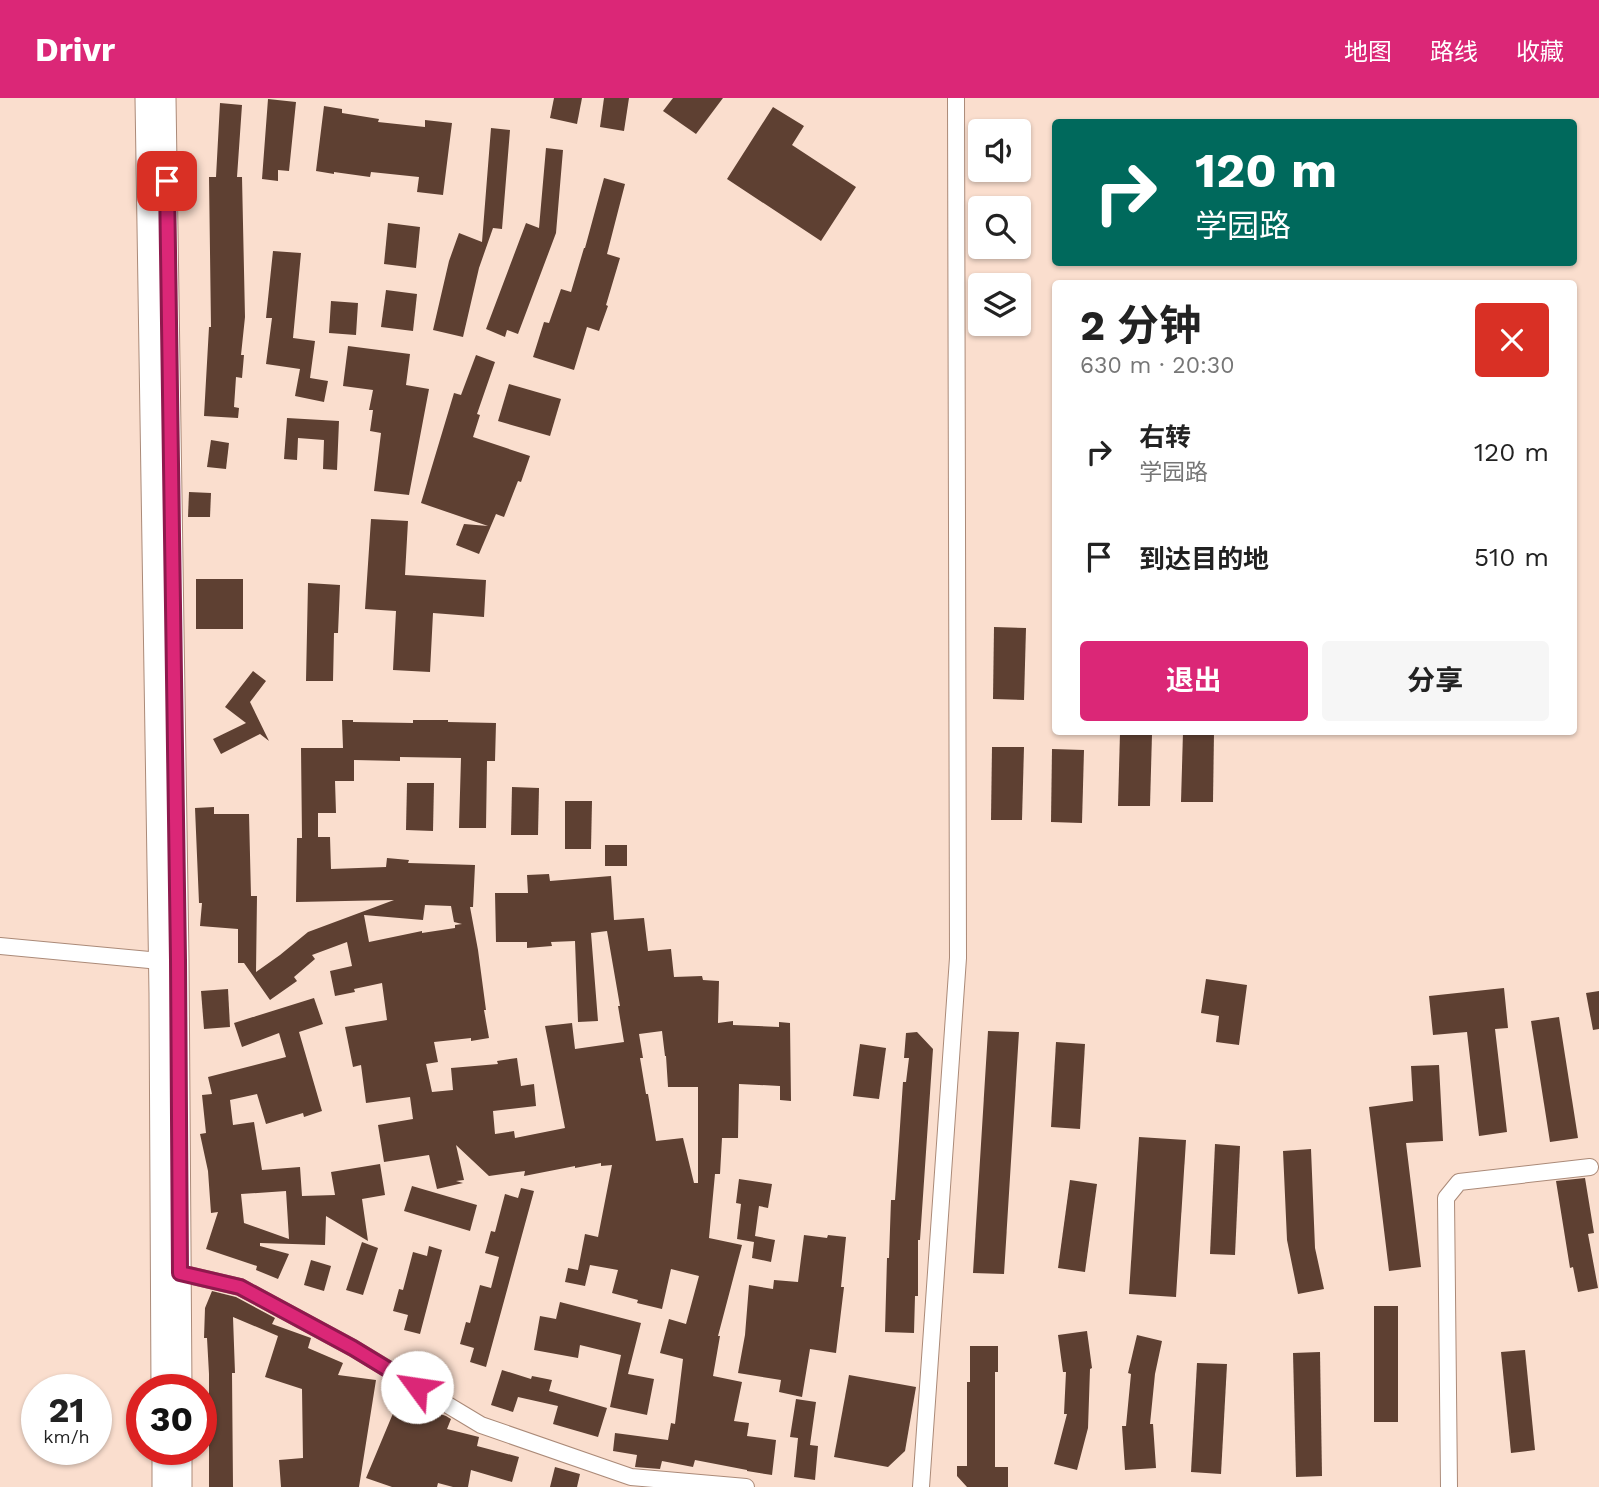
<!DOCTYPE html>
<html lang="zh">
<head>
<meta charset="utf-8">
<style>
  body { margin:0; font-family:"Work Sans","Noto Sans SC",sans-serif; background:#f6f6f6; color:#222; height:100vh; display:flex; flex-direction:column; font-size:26px; white-space:nowrap }
  * { box-sizing:border-box; margin:0 }
  p { font-size:23px; color:#767676 }
  .icon { flex:none; width:38px; height:38px; fill:none; stroke:currentColor; stroke-width:2; stroke-linecap:round; stroke-linejoin:round }
  .map { position:relative; flex:1; overflow:hidden }
  .details { position:absolute; left:1052px; top:182px; width:525px; height:455px; display:flex; flex-direction:column; background:#fff; border-radius:7px; box-shadow:0 2px 5px #0004 }
  .details>* { flex:none }
  .top-card { position:absolute; left:1052px; top:21px; width:525px; height:147px; border-radius:7px; box-shadow:0 2px 5px #0004; background:#00695c; color:#fff; overflow:hidden }
  .controls { position:absolute; left:968px; top:21px; display:grid; gap:14px }
  .controls a { display:grid; place-items:center; width:63px; height:63px; border-radius:7px; background:#fff; box-shadow:0 2px 5px #0004; font-size:35px }
  .speed { position:absolute; left:21px; top:1276px; display:flex; gap:14px; font-size:35px; font-weight:700; text-align:center }
  .speed>* { display:grid; place-content:center; width:91px; height:91px; border-radius:50%; background:#fff; box-shadow:0 2px 5px #0004; line-height:1 }
  .speed small { font-size:18px; font-weight:400 }
  .speed .limit { border:10px solid #d22; background:#fff; color:#111 }
  .pin { position:absolute; display:grid; place-items:center; width:60px; height:60px; color:#fff; margin:-30px; border-radius:14px; box-shadow:0 4px 10px #0006 }
  .me { position:absolute; width:77px; margin:-38px; rotate:301deg; stroke-linejoin:round; filter:drop-shadow(0 0 5px #0008) }
  .turn { display:flex; align-items:center; gap:24px; height:147px; padding:0 28px; font-size:32px }
  .turn .icon { width:91px; height:91px; stroke-width:2.5 }
  .turn b { display:block; font-size:49px; line-height:60px }
  .round { display:grid; place-items:center; flex:none; width:74px; height:74px; border-radius:7px; background:#f6f6f6 }
  .headline { display:flex; align-items:center; justify-content:space-between; height:119px; padding:0 28px }
  h1 { font-size:42px; font-weight:700; line-height:52px }
  .primary-button { display:flex; gap:14px; margin-top:auto; padding:14px 28px }
  .primary-button a { flex:1; height:80px; border-radius:7px; background:#db2777; color:#fff; font-size:28px; font-weight:700; line-height:80px; text-align:center }
  .primary-button a+a { background:#f6f6f6; color:#222 }
  ul { padding:0; list-style:none }
  li { display:flex; align-items:center; gap:21px; height:105px; padding:0 28px }
  li div { flex:1 }
  li b { display:block; font-size:26px }
  li em { font-style:normal }
  header { display:flex; align-items:center; gap:42px; box-sizing:border-box; height:98px; padding:0 35px; background:#db2777; color:#fff }
  header strong { font-size:33px }
  nav { display:flex; gap:38px; margin-inline-start:auto; font-size:24px }
  .map>svg:first-child { display:block }
  .building { fill:#5e4032; fill-rule:evenodd }
  .lines { fill:none; stroke-linecap:round; stroke-linejoin:round }
  .minor-casing { stroke:#ab8a78; stroke-width:18 }
  .secondary-casing { stroke:#ab8a78; stroke-width:23 }
  .minor { stroke:#fff; stroke-width:16 }
  .secondary { stroke:#fff; stroke-width:21 }
  .route-casing { stroke:#8e194d; stroke-width:18 }
  .route { stroke:#db2777; stroke-width:12 }
</style>
</head>
<body>
<header>
<strong>Drivr</strong>
<nav><a>地图</a><a>路线</a><a>收藏</a></nav>
</header>
<div class="map">
<svg width="1599" height="1389" viewBox="0 0 1599 1389">
  <rect width="100%" height="100%" fill="#fadece"/>
  <g class="building">
    <path d="M554,0h28l-5,26 -27,-6z"/>
    <path d="M604,0h25l-5,33 -24,-4z"/>
    <path d="M673,0h50l-27,36 -33,-23z"/>
    <path d="M268,1l28,3 -7,69 -11,-1v11l-16,-2z"/>
    <path d="M220,5l22,2 -5,72h5l3,140 -4,38h3l-2,23 -6,-1 -2,30 5,1 -1,10 -34,-2 5,-89h2l-2,-150h7z"/>
    <path d="M324,8l18,3v4l37,6 -1,3 47,5v-7l27,3 -9,72 -26,-3 2,-15 -48,-5 -1,5 -36,-5v2l-18,-3z"/>
    <path d="M773,9l31,19 -12,19 64,42 -35,54 -94,-62z"/>
    <path d="M491,30l19,2 -8,99 -9,-1 -14,40 -16,69 -30,-7 16,-69 10,-28 23,9z"/>
    <path d="M546,50l17,2 -7,83 -38,101 -11,-4 -2,7 -19,-8 40,-106 13,5z"/>
    <path d="M604,80l21,6 -18,70 13,4 -14,47 2,1 -9,25 -12,-4 -13,43 -41,-13 11,-35 5,1 12,-34 10,3 13,-44h1z"/>
    <path d="M388,125l32,4 -4,41 -32,-4z"/>
    <path d="M273,153l28,2 -8,85 22,3 -5,37 18,3 -4,21 -29,-6 5,-27 -34,-5 6,-46h-6z"/>
    <path d="M386,192l31,4 -4,37 -32,-4z"/>
    <path d="M331,203l27,2 -2,32 -27,-2z"/>
    <path d="M348,248l62,8 -4,31 23,4 -20,106 -35,-4 7,-58 -11,-2 3,-21h-4l4,-20 -30,-4z"/>
    <path d="M476,257l19,7 -18,52 3,1 -7,22 57,19 -9,26 -3,-1 -14,36 -8,-3 -17,40 -23,-9 8,-21 24,2 -67,-23 33,-110 7,2z"/>
    <path d="M509,286l52,15 -11,37 -52,-15z"/>
    <path d="M287,320l52,3 -2,49 -14,-1 1,-29 -26,-2 -1,22 -13,-1z"/>
    <path d="M211,342l18,3 -3,26 -19,-2z"/>
    <path d="M189,394l22,1 -1,24h-22z"/>
    <path d="M371,421l37,2 -3,54 81,5 -2,37 -51,-4 -3,59 -37,-2 3,-59 -31,-2z"/>
    <rect x="196" y="481" width="47" height="50"/>
    <path d="M308,485l32,2 -2,48h-4l-1,48h-27z"/>
    <path d="M994,529l32,1 -2,72 -31,-1z"/>
    <path d="M253,573l13,10 -16,21 19,39 -9,-7 -39,20 -8,-15 33,-16 -21,-16z"/>
    <path d="M342,622h11v2l60,1v-3h35v2l48,1 -1,38h-8l-1,67h-27l2,-70 -61,-1v4l-46,-1v21h-19l1,32h-18v24h12l1,32 55,-2 1,-9 22,2 -1,3 67,2 -2,42h-3l8,43 8,60h-2l5,28 -18,3v-3l-37,4 4,20 -12,2 6,28 21,-2 -2,-22 47,-4 -1,-3 20,-3 4,28 13,-2 2,22 -43,5 2,23 19,-3 1,7 50,-10 -20,-102 27,-3 3,26 49,-7 -6,-36h2l-13,-75 -16,2 7,88 -20,1 -3,-81 -24,1 1,4 -25,2v-6h-31l-1,-49h33l-1,-18 22,-1 1,7 61,-5 3,44 30,-2 4,33 23,-2 3,28 28,-1 1,4 16,1 -1,42 15,-2v4l46,2v-5l11,1 1,78 -11,-1v-14l-41,-2 -1,54h-16l-2,36h-5l-6,64 33,7 -24,91h2l-7,40 29,6 -8,39 15,2 -2,13 29,4 -4,35 -25,-4v-1l-52,-10 -2,7 -31,-6 -2,8 -25,-2 2,-12 -24,-4 2,-18 53,7 3,-17 4,1 8,-65 -23,-6 9,-34 17,5 13,-48 -28,-7 -9,40 -25,-6 1,-3 -26,-7 6,-23 -28,-5 -5,21 -20,-4 3,-14 10,2 7,-36 13,3 14,-72 -11,1v-3l-26,5v-2l-51,10 1,-5 -36,5 -33,-31 8,35 -8,1 7,2 -26,6 -8,-34 -45,7 -6,-37 35,-6 -3,-22 -44,6 -5,-38 -8,2 -8,-40 42,-7 -5,-37 -28,6 1,3 -20,4 -5,-25 22,-5 -5,-24 -35,13 3,4 -21,18 3,4 -27,19 -26,-37h-6v-34l-38,-3 2,-23h-3l-4,-95 19,-1v7h35l2,82h6l-1,76 24,-17 28,-23 86,-32 -98,2 1,-64h5l-1,-90h42zM425,807l26,1 3,16 8,2 -7,1v3l-33,5v-2l-53,11 -5,-27 59,5zM662,933l3,25h1l2,31h30v96h-4l-11,-45 -27,3 -8,-47h-2l-6,-36h3l-4,-24z"/>
    <path d="M1183,634h31l-1,70h-32z"/>
    <path d="M1120,635l32,1 -2,72h-32z"/>
    <path d="M992,649h32l-2,73h-31z"/>
    <path d="M1052,651l32,1 -2,73 -31,-1z"/>
    <path d="M407,685h27l-1,48 -27,-1z"/>
    <path d="M512,689l27,1 -1,47h-27z"/>
    <path d="M565,703h27l-1,48h-26z"/>
    <rect x="605" y="747" width="22" height="21"/>
    <path d="M1206,881l41,6 -8,60 -23,-3 3,-26 -18,-3z"/>
    <path d="M1504,890l4,40 -13,1 12,103 -28,4 -12,-104 -34,3 -4,-39z"/>
    <path d="M228,891l2,38 -26,2 -3,-38z"/>
    <path d="M1599,893v38l-6,1 -7,-37z"/>
    <path d="M314,900l9,26 -24,8 23,79 -18,6 -1,-4 -37,11 -9,-30 -27,6 3,25 21,-3 8,48 38,-3 2,29 33,-1 -4,-23 49,-8 5,31 -23,4 6,42 -42,-25 -1,29 -65,-2v3l29,8 -11,25 -22,-9 1,-4 -51,-17 12,-37 -7,1 -3,-42 -8,-37 6,-1 -4,-38 10,-1 -4,-17 78,-20 -7,-24 -37,14 -8,-24zM286,1093l3,48 -45,-16 -3,-29z"/>
    <path d="M1559,919l19,121 -28,4 -19,-121z"/>
    <path d="M988,933l31,1 -15,242 -31,-1z"/>
    <path d="M917,934l16,17 -13,191h-2v56h-3l-1,37 -29,-1 2,-74h2l2,-58h4l8,-118h3l3,-24h-5l2,-25z"/>
    <path d="M1056,944l29,2 -5,85 -29,-2z"/>
    <path d="M860,946l26,4 -7,51 -26,-3z"/>
    <path d="M1439,967l4,76 -37,2 15,124 -32,4 -20,-164 44,-6 -2,-35z"/>
    <path d="M1139,1039l47,3 -10,157 -47,-3z"/>
    <path d="M1215,1046l25,2 -5,109 -25,-1z"/>
    <path d="M1311,1051l4,99 9,41 -26,5 -11,-54 -4,-89z"/>
    <path d="M1585,1080l9,55 -6,1 10,54 -20,4 -5,-25 -3,1 -14,-87z"/>
    <path d="M739,1081l33,5 -4,24 -9,-2 -4,30 20,4 -4,22 -19,-4 2,-16 -17,-3 4,-35 -5,-1z"/>
    <path d="M1070,1082l27,4 -12,88 -27,-4z"/>
    <path d="M412,1088l65,19 -7,26 -66,-20z"/>
    <path d="M521,1090l13,3 -48,176 -16,-5 4,-14 -14,-4 6,-22 4,1 10,-38 11,3 8,-31 -14,-4 6,-22 4,1 10,-38 13,4z"/>
    <path d="M804,1137l23,3 1,-3 18,2 -5,50h3l-8,66 -26,-4 -8,48 -23,-5 2,-12 -43,-7 7,-38 4,-50 24,4 1,-9 24,2z"/>
    <path d="M362,1144l16,6 -15,47 -17,-5z"/>
    <path d="M429,1148l13,4 -22,84 -16,-4 4,-15 -15,-4 6,-22 4,1 10,-38 14,4z"/>
    <path d="M311,1162l20,6 -7,25 -20,-6z"/>
    <path d="M212,1193l24,6 39,21 -3,6 39,14 -3,10 35,15 -5,12 38,5 -17,107h-78l-2,-27 24,-2 -1,-69 -37,-12 13,-41 -45,-19 2,56h-3l1,114h-24v-113l-2,-36h-3l1,-30z"/>
    <path d="M560,1204l81,21 -13,51 26,5 -7,36 -37,-8 11,-52 -41,-10 -2,13 -44,-8 6,-34 16,3z"/>
    <rect x="1374" y="1208" width="24" height="116"/>
    <path d="M1087,1233l5,37 -2,1 -2,59 -11,42 -23,-6 13,-50h-3l2,-42h-3l-5,-37z"/>
    <path d="M1137,1237l25,6 -7,33 -5,50h3l3,44 -31,2 -3,-44h4l5,-52 -3,-1z"/>
    <path d="M970,1248h28v26h-3v95h13v20h-41l-10,-11v-10h10v-84h3z"/>
    <path d="M1525,1252l10,100 -24,3 -10,-101z"/>
    <path d="M1320,1254l2,124 -26,1 -3,-124z"/>
    <path d="M1197,1265l30,1 -6,110 -30,-2z"/>
    <path d="M502,1272l29,9 1,-3 20,4 -3,11 58,17 -9,29 -45,-13 5,-18 -40,-9 -5,15 -22,-7z"/>
    <path d="M849,1277l67,12 -11,64 -17,16 -54,-10z"/>
    <path d="M399,1301l32,14 1,-2 14,5 5,3 -4,10 32,8 -2,9 42,11 -7,25 -41,-12 -3,17h-15l-15,-4 -1,4h-45l-26,-9z"/>
    <path d="M796,1301l20,3 -6,43 8,1 -3,34 -21,-3 4,-39 -8,-1z"/>
    <path d="M555,1369l25,7 -3,13h-27z"/>
  </g>
  <g class="lines">
    <defs>
      <g id="minor">
        <path d="M0,848l160,15"/>
        <path d="M180,1175l60,14 113,61 128,77 150,52 115,10"/>
        <path d="M921,1389l37,-529 -2,-860"/>
        <path d="M1449,1389l-3,-289 13,-16 131,-15"/>
      </g>
      <g id="secondary">
        <path d="M146,0l14,895 2,397"/>
        <path d="M165,0l13,862 3,430"/>
        <path d="M163,1351v38"/>
        <path d="M181,1351v38"/>
      </g>
    </defs>
    <use href="#minor" class="minor-casing"/>
    <use href="#secondary" class="secondary-casing"/>
    <use href="#minor" class="minor"/>
    <use href="#secondary" class="secondary"/>
  </g>
  <g class="lines">
    <defs>
      <path id="route" d="M167,83l11,779 2,313 60,14 113,61 64,39"/>
    </defs>
    <use href="#route" class="route-casing"/>
    <use href="#route" class="route"/>
  </g>
</svg>
<div class="controls">
<a><svg class="icon" aria-label="sound" viewBox="0 0 24 24"><path d="M4 9h4l5-4v14l-5-4H4zM17 9q2 3 0 6"/></svg></a>
<a><svg class="icon" aria-label="search" viewBox="0 0 24 24"><circle cx="10" cy="10" r="6"/><path d="M15 15l6 6"/></svg></a>
<a><svg class="icon" aria-label="layers" viewBox="0 0 24 24"><path d="M12 4l9 5-9 5-9-5zM3 14l9 5 9-5"/></svg></a>
</div>
<div class="speed"><div>21<small>km/h</small></div><div class="limit">30</div></div>
<div class="pin" style="left:167px;top:83px;background:#d93025"><svg class="icon" aria-label="arrive" viewBox="0 0 24 24"><path d="M6 21V4h12l-3 4 3 4H6"/></svg></div>
<svg class="me" style="left:417px;top:1289px" viewBox="-20 -20 40 40"><circle r="19" fill="#fff"/><path d="M0-13L10 11 0 6-10 11z" fill="#db2777"/></svg>
<div class="top-card">
<div class="turn"><svg class="icon" aria-label="right" viewBox="0 0 24 24"><path d="M7 20v-9h11M14 6l5 5-5 5"/></svg><div><b>120 m</b>学园路</div></div>
</div>
<section class="details">
<div class="headline"><div><h1>2 分钟</h1><p>630 m · 20:30</p></div><a class="round" style="background:#d93025;color:#fff"><svg class="icon" aria-label="close" viewBox="0 0 24 24"><path d="M6 6l12 12M18 6L6 18"/></svg></a></div>
<ul>
<li><svg class="icon" aria-label="right" viewBox="0 0 24 24"><path d="M7 20v-9h11M14 6l5 5-5 5"/></svg><div><b>右转</b><p>学园路</p></div><em>120 m</em></li>
<li><svg class="icon" aria-label="arrive" viewBox="0 0 24 24"><path d="M6 21V4h12l-3 4 3 4H6"/></svg><div><b>到达目的地</b></div><em>510 m</em></li>
</ul>
<div class="primary-button"><a>退出</a><a>分享</a></div>
</section>
</div>
</body>
</html>
